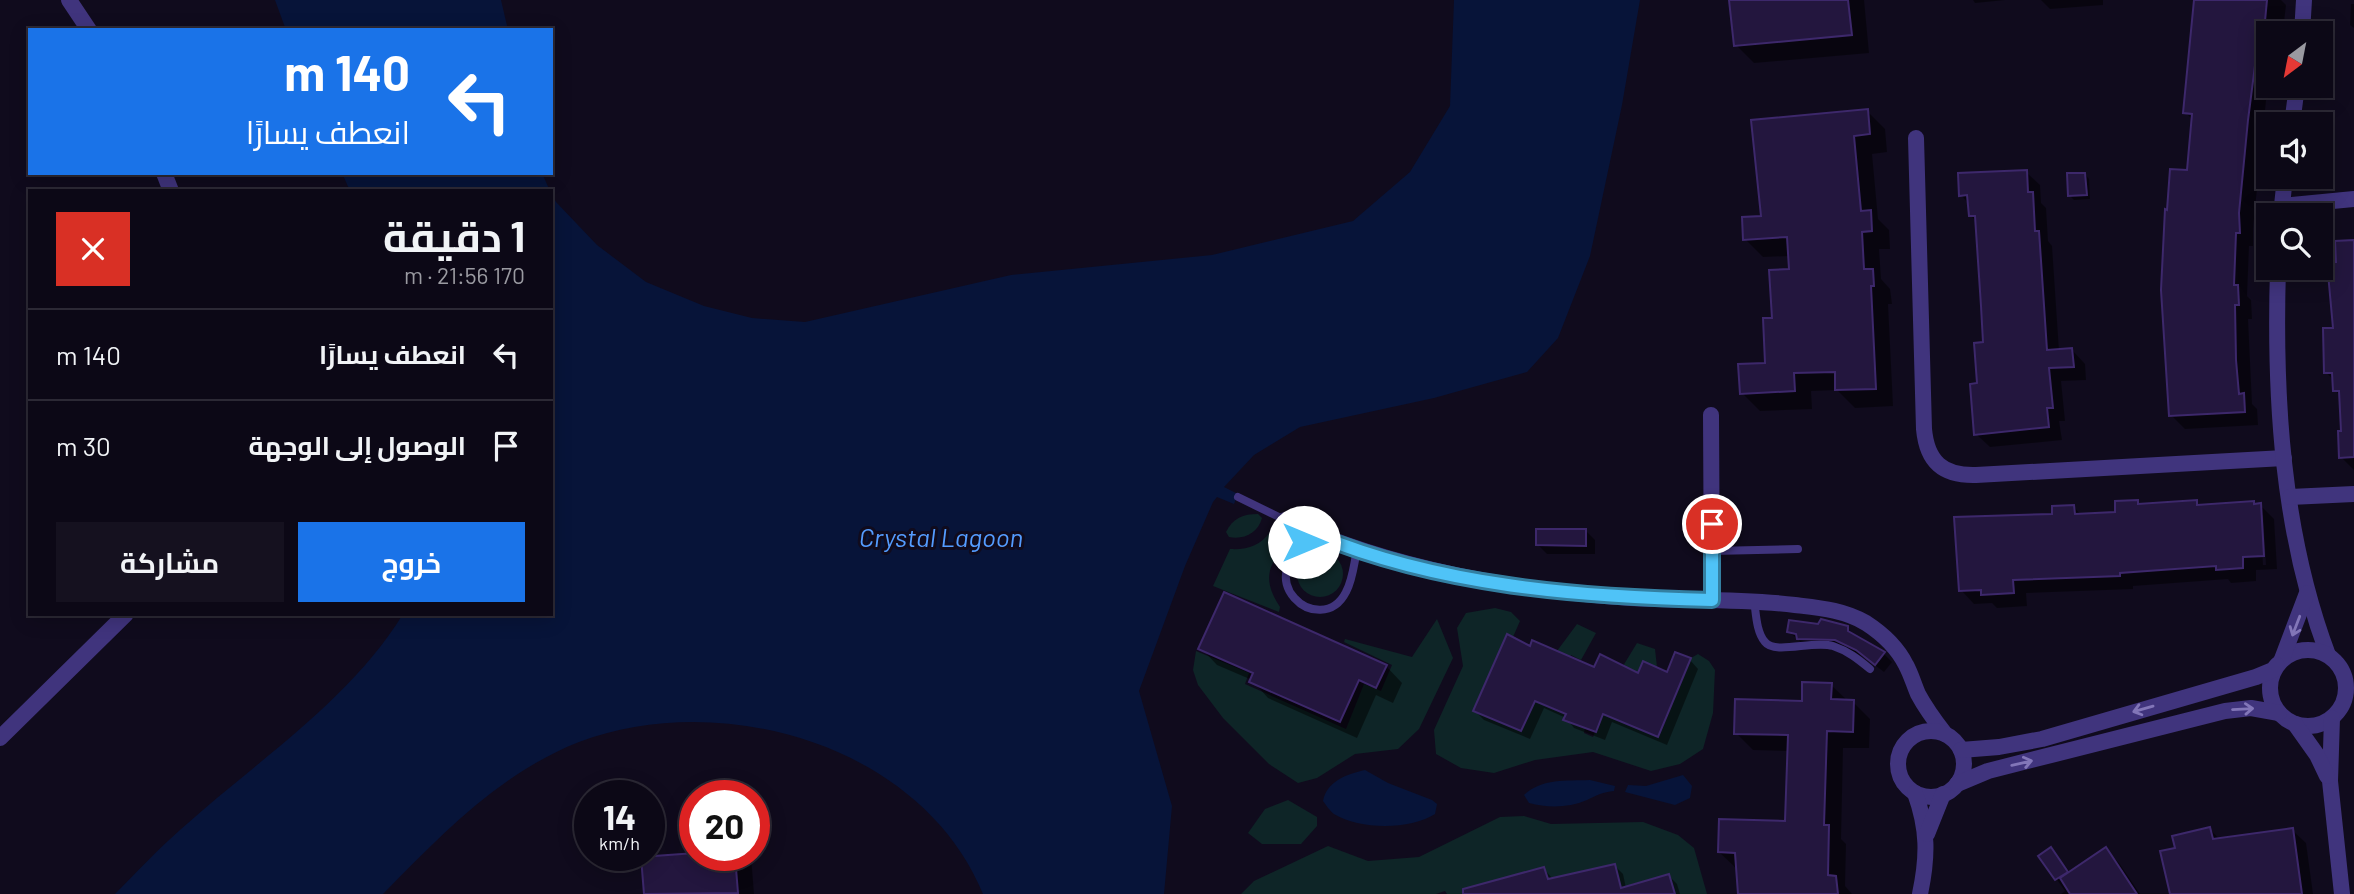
<!DOCTYPE html>
<html lang="ar">
<head>
<meta charset="utf-8">
<style>
  body { margin:0; font-family:Barlow,Cairo,sans-serif; background:#15111f; color:#f1f3f6; direction:rtl; height:100vh; display:flex; flex-direction:column; font-size:26px; white-space:nowrap }
  * { box-sizing:border-box; margin:0 }
  p { font-size:23px; color:#9a9aa1 }
  .icon { flex:none; width:38px; height:38px; fill:none; stroke:currentColor; stroke-width:2; stroke-linecap:round; stroke-linejoin:round }
  .map { position:relative; flex:1; overflow:hidden; direction:ltr }
  .sheet { position:absolute; left:28px; top:189px; width:525px; height:427px; display:flex; flex-direction:column; background:#0c0816; border-radius:0px; box-shadow:0 4px 18px #0003,0 0 0 2px #2c2935; direction:rtl }
  .sheet>* { flex:none }
  .top-card { position:absolute; left:28px; top:28px; width:525px; height:147px; border-radius:0px; box-shadow:0 4px 18px #0003,0 0 0 2px #2c2935; direction:rtl; background:#1a73e8; color:#fff; overflow:hidden }
  .needle { width:46px; rotate:212deg }
  .fabs { position:absolute; left:2256px; top:21px; display:grid; gap:14px }
  .fabs a { display:grid; place-items:center; width:77px; height:77px; border-radius:0px; background:#0c0816; box-shadow:0 4px 18px #0003,0 0 0 2px #2c2935; font-size:35px }
  .speed { position:absolute; left:574px; top:780px; display:flex; gap:14px; font-size:35px; font-weight:700; text-align:center }
  .speed>* { display:grid; place-content:center; width:91px; height:91px; border-radius:50%; background:#0c0816; box-shadow:0 4px 18px #0003,0 0 0 2px #2c2935; line-height:1 }
  .speed small { font-size:18px; font-weight:400 }
  .speed .limit { border:10px solid #d22; background:#fff; color:#111 }
  .pin { position:absolute; display:grid; place-items:center; width:60px; height:60px; color:#fff; margin:-30px; border:4px solid #fff; border-radius:50%; box-shadow:0 2px 7px #0007 }
  .me { position:absolute; width:77px; margin:-38px; rotate:90deg; stroke-linejoin:round; filter:drop-shadow(0 0 5px #0008) }
  .turn { display:flex; align-items:center; gap:24px; height:147px; padding:0 28px; font-size:32px }
  .turn .icon { width:91px; height:91px; stroke-width:2.5 }
  .turn b { display:block; font-size:49px; line-height:60px }
  .round { display:grid; place-items:center; flex:none; width:74px; height:74px; border-radius:0px; background:#15111f }
  .summary { display:flex; align-items:center; justify-content:space-between; height:119px; padding:0 28px }
  h1 { font-size:42px; font-weight:700; line-height:52px }
  .action { display:flex; gap:14px; margin-top:auto; padding:14px 28px }
  .action a { flex:1; height:80px; border-radius:0px; background:#1a73e8; color:#fff; font-size:28px; font-weight:700; line-height:80px; text-align:center }
  .action a+a { background:#15111f; color:#f1f3f6 }
  ul { padding:0; list-style:none }
  li { display:flex; align-items:center; gap:21px; height:91px; padding:0 28px; border-top:2px solid #2c2935 }
  li div { flex:1 }
  li b { display:block; font-size:26px }
  li em { font-style:normal }
  .map>svg:first-child { display:block }
  .green { fill:#0e2527 }
  .water { fill:#071439 }
  .shadow { fill:#0007; fill-rule:evenodd }
  .building { fill:#23163e; stroke:#3d286b; stroke-width:2 }
  .lines { fill:none; stroke-linecap:round; stroke-linejoin:round }
  .lane { stroke:#40347d; stroke-width:8 }
  .street { stroke:#40347d; stroke-width:16 }
  .oneway { stroke:#8276b8 }
  .route-casing { stroke:#337fa1; stroke-width:18 }
  .route { stroke:#4fc3f7; stroke-width:12 }
  .labels { text-anchor:middle; dominant-baseline:central; stroke-width:6; stroke-linejoin:round; paint-order:stroke }
  .water-label { font-size:26px; font-style:italic; fill:#549cff; stroke:#100b1d }
</style>
</head>
<body>
<div class="map">
<svg width="2354" height="894" viewBox="0 0 2354 894">
  <rect width="100%" height="100%" fill="#100b1d"/>
  <g class="green">
    <path d="M1258,514l4,4c-4,15 -18,22 -33,19l-3,-5c7,-14 17,-18 32,-18z"/>
    <path d="M1270,532l14,3 7,4 -2,12 -5,4h-6c-14,18 -10,34 2,52l-1,5 -66,-26 17,-37c17,1 30,-3 40,-17z"/>
    <circle cx="1320" cy="574" r="23"/>
    <path d="M1495,608l16,4 9,9 -7,16 -6,-2 -34,76 48,20 36,-80 20,-27 19,9 -15,27 -10,-5 -22,51 17,8 -3,6 22,8 -1,5 9,4 30,-71 14,-23 18,6 2,18 -13,-5 -25,58 72,-62 7,-4 11,7 6,9 -2,43 -10,36 -23,15 -29,7 -58,-19 -58,8 -41,13 -33,-5 -25,-14 -2,-24 29,-64 -6,-38 9,-15z"/>
    <path d="M1437,619l16,39 -34,71 -21,20 -43,5 -38,24 -19,5 -29,-19 -46,-46 -25,-33 -5,-15 3,-19 53,22 -4,11 101,45 18,-45 17,7 11,-26 -48,-23 1,-3 67,18z"/>
    <path d="M1288,800l29,17v9l-16,18h-39l-14,-11 17,-24z"/>
    <path d="M1524,816l27,8 92,-2 35,13 16,13 13,46h-32l-6,-20 -37,10 -10,10 -7,-30 -40,9 4,21h-27l-8,-27 -56,15 3,12h-44l-2,-3 -9,3h-195l13,-13 74,-35 40,15 51,-4 81,-40z"/>
  </g>
  <g class="water">
    <path d="M275,0h226l7,30h-222z"/>
    <path d="M1454,0h186l-18,105 -32,151 -32,82 -31,34 -93,26 -134,29 -46,28 -30,32 14,7 -4,10 -17,-7 -4,5 -28,64 -46,125 33,115 -8,88h-181c-61,-149 -261,-206 -404,-152 -79,31 -138,93 -196,152h-268c21,-21 42,-44 65,-64 75,-68 169,-128 223,-216h148v-422l5,10 41,43 49,37 58,24 48,12 53,4 206,-47 201,-20 141,-34 57,-49 40,-66z"/>
    <path d="M342,173h200l8,18h-200z"/>
    <path d="M1365,770l23,13 44,17 5,4 -2,10c-25,16 -75,16 -101,0 -4,-3 -8,-9 -11,-13 4,-20 24,-27 42,-31z"/>
    <path d="M1683,775l9,11 -2,12 -15,7 -50,-13 3,-7 18,1z"/>
    <path d="M1590,780l25,6 -1,5c-11,1 -17,4 -27,9 -19,8 -39,8 -58,3l-5,-8c18,-17 42,-14 66,-15z"/>
  </g>
  <g class="shadow">
    <path d="M1731,0h133l5,53 -115,10 -18,-18z"/>
    <path d="M1973,0h32l-30,3z"/>
    <path d="M2041,0h62v5l-53,4z"/>
    <path d="M2196,0h85l5,5 -2,17h-5l-1,11h-10v48l-15,147v18h-4l-2,50 4,4 1,19h-4l4,85 5,5 1,16 -73,4 -14,-14 23,-294 -9,-9z"/>
    <path d="M2351,4h3v24l-4,-3z"/>
    <path d="M1867,111l18,18 2,23 -15,2 6,65 11,11 1,19h-11l2,30 9,10 2,15h-4l5,102 -38,2 -18,-18 -26,1 1,18 -52,2 -18,-18 25,-28 7,-45 17,-49 -1,-15 -27,1 -18,-18z"/>
    <path d="M2026,172l14,13 1,18 5,5 2,33 4,5 7,105 13,-1 13,14 1,16 -25,1 4,40h-6l3,19 -72,7 -14,-13 3,-50 5,-40 -7,-122 -7,-7 -1,-11 -8,-9z"/>
    <path d="M2085,174l4,5 1,20 -16,1 -4,-4z"/>
    <path d="M2354,242v228l-13,-13 2,-25 -2,-35 -6,-7 -1,-9 -8,-9 8,-43 4,-66z"/>
    <path d="M2137,502l4,3 55,-3 5,5 52,-4 7,2 14,14 3,50 -21,1v11l-25,2 -3,-4 -95,7v3l-107,4 1,13 -30,2 -5,-5 -18,1 -13,-14 93,-74 20,-9 8,9 35,-3zM2260,515h3l3,50h-3z"/>
    <path d="M1586,531l9,9v14h-48l-9,-9z"/>
    <path d="M1847,627l9,11 28,16 8,8 -8,10 -17,-13 -22,-11h-37l-19,-16z"/>
    <path d="M1201,648l185,18 16,17 -9,20 -17,-8 -19,43 -89,-40 -16,-18 -35,-15z"/>
    <path d="M1530,649l65,20 44,6 29,-1 22,-14 8,9 -31,76 -55,-23 -7,18 -31,-12 -8,-10 -22,-10 -14,31 -46,-19 -9,-9z"/>
    <path d="M1831,685l17,16 5,1 17,17 -1,29h-26l-2,91 5,5 -1,42 7,8h-113l-1,-24 -19,-18 68,-29 2,-72 -36,-1 -17,-17 67,-30z"/>
    <path d="M2210,829l10,11 72,-10 14,13 7,51h-141l5,-45z"/>
    <path d="M2051,849l20,24 35,-23 13,13 21,31h-79l4,-3 -24,-34z"/>
    <path d="M695,856h56l3,38h-109l-2,-35z"/>
    <path d="M1615,866l8,8 3,14 43,-12 8,8 3,10h-187l51,-25 9,10z"/>
  </g>
  <g class="building">
    <path d="M1729,0h119l4,35 -118,11z"/>
    <path d="M2194,0h73l-4,42h-5l-10,78 -9,93 1,20h-4l-2,52h4l1,20h-4l1,55 3,34 5,-1 1,19 -76,4 -8,-126 4,-81 2,1 3,-41 17,1 5,-56 -9,-1z"/>
    <path d="M1868,109l2,25 -16,2 7,75 10,-1 1,21 -10,1 2,37h9l1,17h-3l5,103 -41,1v-18l-41,1 1,18 -55,3 -2,-30 27,-1 -2,-45h9l-3,-48 20,-1 -2,-32 -44,3 -1,-23 19,-1 -10,-96z"/>
    <path d="M2027,170l1,22h5l2,39h4l8,119 25,-2 2,19 -25,1 4,40h-6l2,19 -75,8 -4,-51 7,-1 -3,-40 9,-1 -2,-36 -6,-90h-6l-2,-21 -8,1 -1,-23z"/>
    <path d="M2067,173h18l2,22 -19,1z"/>
    <path d="M2354,240v217l-15,1 -1,-27h3l-2,-40h-6l-1,-18h-8l-1,-45h10l-6,-66h9l-1,-21z"/>
    <path d="M2138,500v4l59,-4v5l57,-4v3l7,-1 3,53 -21,1v11l-27,2v-4l-96,7v3l-107,4 1,13 -33,2v-5l-22,1 -5,-74 98,-3v-8l22,-1 1,9 40,-2v-11z"/>
    <path d="M1536,529h50v17l-50,-1z"/>
    <path d="M1224,592l163,73 -11,23 -17,-8 -19,42 -91,-40 4,-9 -55,-24z"/>
    <path d="M1821,619l27,7v5l37,21 -10,13 -19,-15 -21,-10 -38,-1 -1,-5 -9,-2 2,-12 29,4z"/>
    <path d="M1507,634l23,12 2,-6 62,27 6,-13 38,19 5,-12 24,11 8,-20 16,6 -33,79 -55,-23 -7,18 -33,-12 3,-6 -31,-13 -14,30 -48,-20z"/>
    <path d="M1802,682l30,1 -1,16 23,1 -1,32 -26,-1 -3,94h5l-1,50 8,1 2,18h-100l-3,-41 -17,-1 1,-33 66,2 3,-86 -54,-1 1,-35 67,2z"/>
    <path d="M2210,827l3,12 80,-11 9,66h-132l-10,-43 15,-3 -3,-12z"/>
    <path d="M2051,847l17,25 -13,8 -17,-24z"/>
    <path d="M2106,847l31,47h-67l-10,-16z"/>
    <path d="M695,853v3h40l3,37 -94,1 -3,-37z"/>
    <path d="M1615,864l6,24 48,-14 6,20h-212v-5l81,-22 4,12z"/>
  </g>
  <g class="lines">
    <g class="lane">
      <path d="M1238,497l47,23"/>
      <path d="M1317,535c-74,43 4,106 29,57 7,-13 8,-29 11,-42"/>
      <path d="M1712,551l86,-2"/>
      <path d="M1754,600c2,12 2,32 11,42 10,13 48,-2 68,4 15,5 25,13 37,23"/>
    </g>
    <g class="street">
      <path d="M69,0l20,30"/>
      <path d="M2302,33l2,-33"/>
      <path d="M2292,124l5,-38"/>
      <path d="M1916,138l8,291c3,33 19,47 52,46l308,-17"/>
      <path d="M164,173l7,18"/>
      <path d="M2281,206l73,-7"/>
      <path d="M2281,215l4,-38"/>
      <path d="M2278,268c-4,129 4,265 50,387"/>
      <path d="M1711,415l1,185"/>
      <path d="M2290,497l64,-3"/>
      <path d="M1285,520c108,50 228,70 346,78 55,3 109,0 164,7 25,3 49,5 71,18 17,11 31,24 40,42 5,9 8,20 12,29 8,15 17,27 27,40"/>
      <circle cx="2308" cy="688" r="38"/>
      <path d="M2282,659l25,-66"/>
      <path d="M2332,718l-2,63 12,113"/>
      <path d="M2295,724l22,31 10,21"/>
      <circle cx="1931" cy="764" r="33"/>
      <path d="M0,738l126,-124"/>
      <path d="M1961,750l38,-3 43,-8 214,-62 17,-7 4,-5"/>
      <path d="M1957,784l31,-13 237,-60 26,-3 28,5"/>
      <path d="M1915,793c13,36 13,63 5,101"/>
      <path d="M1927,834l16,-40"/>
    </g>
  </g>
  <defs><path id="oneway-shaft" d="M-6 0H5M1.5-3L5.5 0L1.5 3" fill="none" stroke-width="1.6" stroke-linecap="round" stroke-linejoin="round" transform="scale(1.75)"/></defs>
  <g class="oneway">
    <use href="#oneway-shaft" transform="translate(2296 626) rotate(111)"/>
    <use href="#oneway-shaft" transform="translate(2143 709) rotate(164)"/>
    <use href="#oneway-shaft" transform="translate(2243 709) rotate(-3)"/>
    <use href="#oneway-shaft" transform="translate(2022 763) rotate(-13)"/>
  </g>
  <g class="lines">
    <defs>
      <path id="route" d="M1304,542l13,-7c122,51 264,62 395,65v-76"/>
    </defs>
    <use href="#route" class="route-casing"/>
    <use href="#route" class="route"/>
  </g>
  <g class="labels">
    <g class="water-label">
      <text x="941" y="536">Crystal Lagoon</text>
    </g>
  </g>
</svg>
<div class="fabs">
<a><svg class="needle" viewBox="-14 -14 28 28"><path d="M0-13l5 13h-10z" fill="#e53935"/><path d="M0 13l5-13h-10z" fill="#9a9aa1"/></svg></a>
<a><svg class="icon" aria-label="sound" viewBox="0 0 24 24"><path d="M4 9h4l5-4v14l-5-4H4zM17 9q2 3 0 6"/></svg></a>
<a><svg class="icon" aria-label="search" viewBox="0 0 24 24"><circle cx="10" cy="10" r="6"/><path d="M15 15l6 6"/></svg></a>
</div>
<div class="speed"><div>14<small>km/h</small></div><div class="limit">20</div></div>
<div class="pin" style="left:1712px;top:524px;background:#d93025"><svg class="icon" aria-label="arrive" viewBox="0 0 24 24"><path d="M6 21V4h12l-3 4 3 4H6"/></svg></div>
<svg class="me" style="left:1304px;top:542px" viewBox="-20 -20 40 40"><circle r="19" fill="#fff"/><path d="M0-13L10 11 0 6-10 11z" fill="#4fc3f7"/></svg>
<div class="top-card">
<div class="turn"><svg class="icon" aria-label="left" viewBox="0 0 24 24"><path d="M17 20v-9H6M10 6l-5 5 5 5"/></svg><div><b>140 m</b>انعطف يسارًا</div></div>
</div>
<section class="sheet">
<div class="summary"><div><h1>1 دقيقة</h1><p>170 m · 21:56</p></div><a class="round" style="background:#d93025;color:#fff"><svg class="icon" aria-label="close" viewBox="0 0 24 24"><path d="M6 6l12 12M18 6L6 18"/></svg></a></div>
<ul>
<li><svg class="icon" aria-label="left" viewBox="0 0 24 24"><path d="M17 20v-9H6M10 6l-5 5 5 5"/></svg><div><b>انعطف يسارًا</b></div><em>140 m</em></li>
<li><svg class="icon" aria-label="arrive" viewBox="0 0 24 24"><path d="M6 21V4h12l-3 4 3 4H6"/></svg><div><b>الوصول إلى الوجهة</b></div><em>30 m</em></li>
</ul>
<div class="action"><a>خروج</a><a>مشاركة</a></div>
</section>
</div>
</body>
</html>
